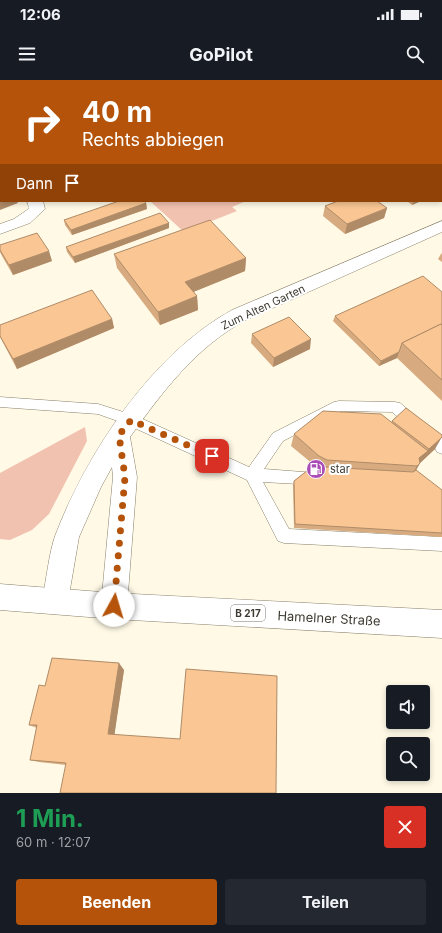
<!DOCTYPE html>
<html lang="de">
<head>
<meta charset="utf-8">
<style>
  body { margin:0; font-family:Inter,sans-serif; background:#242831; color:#f1f3f6; height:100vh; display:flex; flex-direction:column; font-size:15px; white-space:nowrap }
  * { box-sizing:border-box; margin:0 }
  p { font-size:13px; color:#9ea1a6 }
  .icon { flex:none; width:22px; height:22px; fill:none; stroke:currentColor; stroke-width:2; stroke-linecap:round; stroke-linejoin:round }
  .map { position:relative; height:713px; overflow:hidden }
  .drawer { display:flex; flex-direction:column; background:#171b24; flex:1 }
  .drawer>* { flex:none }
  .hud { position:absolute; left:0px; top:0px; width:442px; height:122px; box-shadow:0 2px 6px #0003; background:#b45309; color:#fff; overflow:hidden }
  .controls { position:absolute; left:386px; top:605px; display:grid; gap:8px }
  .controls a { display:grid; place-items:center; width:44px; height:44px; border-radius:4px; background:#171b24; box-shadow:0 2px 6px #0003; font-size:20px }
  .pin { position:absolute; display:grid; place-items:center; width:34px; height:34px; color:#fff; margin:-17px; border-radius:8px; box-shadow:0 2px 6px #0006 }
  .me { position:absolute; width:44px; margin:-22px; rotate:6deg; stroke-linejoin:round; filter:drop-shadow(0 0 3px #0008) }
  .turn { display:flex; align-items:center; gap:14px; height:84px; padding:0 16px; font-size:18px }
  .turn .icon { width:52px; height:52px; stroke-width:2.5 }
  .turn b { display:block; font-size:28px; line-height:34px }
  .then { display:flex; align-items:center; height:38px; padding:0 16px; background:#0003; gap:8px; font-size:15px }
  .round { display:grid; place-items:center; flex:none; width:42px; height:42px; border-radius:4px; background:#242831 }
  .headline { display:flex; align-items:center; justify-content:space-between; height:68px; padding:0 16px }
  h1 { font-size:24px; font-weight:700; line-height:30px; color:#1e9e55 }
  .primary-button { display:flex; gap:8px; margin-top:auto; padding:8px 16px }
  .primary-button a { flex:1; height:46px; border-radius:4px; background:#b45309; color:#fff; font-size:16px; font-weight:700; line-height:46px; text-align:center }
  .primary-button a+a { background:#242831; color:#f1f3f6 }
  .status { display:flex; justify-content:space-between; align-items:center; height:28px; padding:0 20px; background:#171b24; direction:ltr }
  .status svg { height:11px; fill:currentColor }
  header { display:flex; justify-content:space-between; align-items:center; height:52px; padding:0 16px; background:#171b24; font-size:18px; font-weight:700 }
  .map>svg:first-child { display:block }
  .green { fill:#f2c2b1 }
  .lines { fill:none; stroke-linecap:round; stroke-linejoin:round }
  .service-casing { stroke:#867f69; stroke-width:1 }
  .minor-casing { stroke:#867f69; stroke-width:1 }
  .primary-casing { stroke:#867f69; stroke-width:1 }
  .service { fill:#fff; fill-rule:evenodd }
  .minor { fill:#fff; fill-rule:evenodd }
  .primary { fill:#fff; fill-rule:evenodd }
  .wall { fill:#d7ab7f }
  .shaded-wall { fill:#af8b68 }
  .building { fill:#fac794; stroke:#af8b68 }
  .route { stroke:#b45309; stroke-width:7; stroke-dasharray:0 12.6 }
  .labels { text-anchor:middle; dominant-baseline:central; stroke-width:4; stroke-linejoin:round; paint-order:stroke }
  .shield { fill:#fff; stroke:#787670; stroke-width:1 }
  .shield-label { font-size:10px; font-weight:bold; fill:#3e3b32 }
  .street-label { font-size:11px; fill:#3e3b32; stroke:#fff }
  .poi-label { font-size:11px; fill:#3e3b32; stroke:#fff; text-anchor:start }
  .near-street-label { font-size:13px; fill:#3e3b32; stroke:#fff }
</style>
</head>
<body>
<div class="status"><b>12:06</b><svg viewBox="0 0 49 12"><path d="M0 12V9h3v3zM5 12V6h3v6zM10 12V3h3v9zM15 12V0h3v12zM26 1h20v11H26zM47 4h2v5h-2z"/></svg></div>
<header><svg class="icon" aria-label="menu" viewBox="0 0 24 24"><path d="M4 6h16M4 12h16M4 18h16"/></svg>GoPilot<svg class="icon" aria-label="search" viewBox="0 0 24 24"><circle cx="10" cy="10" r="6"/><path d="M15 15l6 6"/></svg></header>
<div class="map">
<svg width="442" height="713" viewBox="0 0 442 713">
  <rect width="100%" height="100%" fill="#fff9e6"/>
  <g class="green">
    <path d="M150,121h96l-14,6 5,4 -53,21z"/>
    <path d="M85,347l2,14 -38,73 -17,16 -22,10 -10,-1v-66z"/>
  </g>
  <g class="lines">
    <defs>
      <path id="service" d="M0,317l98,7 38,12 113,51 24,-34 61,-31 5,-1 56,1 5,1 42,35v16l-5,-2 -2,-4 -43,-36 -51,-1 -58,30 -19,28 52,4 5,1 2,5 -2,5 -5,1 -53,-3 26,47 153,8v14l-158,-8 -6,-2 -31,-61 -121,-56 -28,-10 -98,-7z"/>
      <g id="minor">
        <path d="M168,0h12l1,1h-12z"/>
        <path d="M408,0h13l1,1h-13z"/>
        <rect x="441" y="9" width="1" height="9"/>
        <rect x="0" y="79" width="1" height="9"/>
        <path d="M27,121h16l2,8 -15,14 -30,11v-10l14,-5 13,-9 2,-2z"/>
        <path d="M442,141v11l-196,88c-50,27 -83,71 -116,117l7,40 -10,129 -4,9 -9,4 -9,-4 -4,-9 12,-129 -1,-10 -11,20 -22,50 -11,64 -4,9 -9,4 -9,-4 -4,-9c4,-19 7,-48 13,-65 32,-84 97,-182 177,-226z"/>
      </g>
      <path id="primary" d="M0,504l114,9 328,17v28l-328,-19 -114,-9z"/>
    </defs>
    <use href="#service" class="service-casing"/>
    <use href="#minor" class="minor-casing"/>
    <use href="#primary" class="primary-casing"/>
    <use href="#service" class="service"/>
    <use href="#minor" class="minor"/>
    <use href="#primary" class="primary"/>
  </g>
  <g class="wall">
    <path d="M38,0h32l-3,1h-28z"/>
    <path d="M127,0h47l1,1h-47z"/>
    <path d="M204,0h70l-2,1h-67z"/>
    <path d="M327,0h37v1h-35z"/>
    <path d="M407,121h14l-9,4z"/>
    <path d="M146,123l1,6 -75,26 -7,-10 -1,-5z"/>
    <path d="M325,126l62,2 -3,10 -39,16 -22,-18z"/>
    <path d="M169,143v5l-94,35 -8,-11 -1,-5z"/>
    <path d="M0,165l52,16 -39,14 -11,-19 -2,-4z"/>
    <path d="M442,173v9l-4,-3 3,-5z"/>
    <path d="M114,174l132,4 -1,13 -52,21 4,4 1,14 -38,15 -43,-57z"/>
    <path d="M442,212v109l-45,-43 -18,8 -46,-45 2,-5z"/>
    <path d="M112,239l2,9 -97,41 -17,-32v-12z"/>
    <path d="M252,254l58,15 -37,18 -22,-24z"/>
    <path d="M392,341l43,28 -15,14 -4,7 26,22v45l-148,-9 -1,-43 1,-4 20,-16 -23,-19 3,-12 97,-12z"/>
    <path d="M124,590l-10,65 162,58 -210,-28 -27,-3 -9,-2 7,-32 -8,-3 16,-39z"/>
  </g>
  <g class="shaded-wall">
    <path d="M45,0h25l-3,1h-21z"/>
    <path d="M135,0h22l-1,1h-20z"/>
    <path d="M261,0h13l-2,1h-14z"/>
    <path d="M346,0h18v1h-19z"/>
    <rect x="0" y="18" width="1" height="11"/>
    <path d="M441,104h1v8l-1,1z"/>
    <path d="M0,118h1v3h16l1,2 -18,7z"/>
    <path d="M414,121h7l-9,4z"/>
    <path d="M146,123l1,6 -75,26 -1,-5z"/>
    <path d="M387,128l-3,10 -39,16 2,-10z"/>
    <path d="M169,143v5l-94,35 -2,-6z"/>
    <path d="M49,171l3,10 -39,14 -4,-10z"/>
    <path d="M246,178l-1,13 -59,24 -1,-13z"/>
    <path d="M197,216l1,14 -38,15 -2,-13z"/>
    <path d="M112,239l2,9 -97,41 -4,-10z"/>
    <path d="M311,259l-1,10 -37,18 1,-9z"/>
    <path d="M399,272l-2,6 -18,8 2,-5z"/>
    <path d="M442,357l-7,12 -16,15 1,-1 -6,11 -4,3 7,-11 2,-8z"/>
    <path d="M119,583l5,7 -10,68 -6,-4z"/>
  </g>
  <g class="building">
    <path d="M76,0h9l1,1h-13z"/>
    <path d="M150,0h24l1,1h-28z"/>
    <path d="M219,0h27l-2,1h-24z"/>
    <path d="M368,0h4l2,1h-8z"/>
    <path d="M1,2v16h-1v-15z"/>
    <rect x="441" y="85" width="1" height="19"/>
    <rect x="0" y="99" width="1" height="19"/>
    <path d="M119,121h25l2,2 -75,27 -7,-10z"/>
    <path d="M338,121h39l10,7 -40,16 -22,-18z"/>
    <path d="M160,133l9,10 -96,34 -7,-10z"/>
    <path d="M210,140l36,38 -61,24 12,14 -39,16 -44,-58z"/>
    <path d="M37,153l12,18 -40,14 -9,-15v-5z"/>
    <path d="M423,196l19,16v33l-1,-1 -39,19 -3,9 -18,9 -46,-45z"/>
    <path d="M92,210l20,29 -99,40 -13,-23v-11z"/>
    <path d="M289,237l22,22 -37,19 -22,-24z"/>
    <path d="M441,244l1,1v55l-40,-37z"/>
    <path d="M406,328l36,27v2l-13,12 -37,-28z"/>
    <path d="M323,331l58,3 47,37 -9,7 1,5 -3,3 -90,-6 -8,-4 -25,-22z"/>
    <path d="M317,383l8,4 88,5 3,-2 26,20v43l-147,-9 -1,-43z"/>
    <path d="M52,578l67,5 -11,71 72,5 6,-70 91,7 -1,117h-216l6,-30 -36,-3 7,-35h-8l10,-40 6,1z"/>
  </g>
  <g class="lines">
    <path class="route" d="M114,526l11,-129 -6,-42 12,-15 81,36"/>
  </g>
  <defs>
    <symbol id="fuel-disc" viewBox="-11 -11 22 22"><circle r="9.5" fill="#ab4db7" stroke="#fff"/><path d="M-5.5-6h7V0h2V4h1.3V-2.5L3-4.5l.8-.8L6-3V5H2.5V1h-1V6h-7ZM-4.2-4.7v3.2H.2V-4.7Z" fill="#fff"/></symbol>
  </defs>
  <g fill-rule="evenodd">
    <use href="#fuel-disc" x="305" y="378" width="22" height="22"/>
  </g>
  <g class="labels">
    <rect class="shield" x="231" y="525" width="34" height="16" rx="3"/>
    <g class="shield-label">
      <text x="248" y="533">B 217</text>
    </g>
    <g class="street-label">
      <text transform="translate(263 227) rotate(-25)">Zum Alten Garten</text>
    </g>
    <g class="poi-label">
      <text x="330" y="389">star</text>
    </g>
    <g class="near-street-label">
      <text transform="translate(329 538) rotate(3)">Hamelner Straße</text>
    </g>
  </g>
</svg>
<div class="controls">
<a><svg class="icon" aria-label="sound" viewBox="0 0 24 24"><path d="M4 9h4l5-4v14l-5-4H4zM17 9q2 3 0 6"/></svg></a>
<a><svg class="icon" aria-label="search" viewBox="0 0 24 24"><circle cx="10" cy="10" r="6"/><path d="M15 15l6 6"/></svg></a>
</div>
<div class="pin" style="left:212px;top:376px;background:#d93025"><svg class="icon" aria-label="arrive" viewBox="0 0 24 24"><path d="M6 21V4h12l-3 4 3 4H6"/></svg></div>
<svg class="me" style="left:114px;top:526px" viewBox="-20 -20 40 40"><circle r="19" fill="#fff"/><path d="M0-13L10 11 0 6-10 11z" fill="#b45309"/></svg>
<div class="hud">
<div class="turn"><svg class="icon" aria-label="right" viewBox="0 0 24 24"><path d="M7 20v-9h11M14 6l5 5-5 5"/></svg><div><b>40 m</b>Rechts abbiegen</div></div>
<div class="then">Dann<svg class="icon" aria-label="arrive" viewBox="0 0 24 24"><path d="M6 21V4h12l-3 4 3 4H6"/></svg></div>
</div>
</div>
<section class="drawer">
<div class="headline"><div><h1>1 Min.</h1><p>60 m · 12:07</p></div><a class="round" style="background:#d93025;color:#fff"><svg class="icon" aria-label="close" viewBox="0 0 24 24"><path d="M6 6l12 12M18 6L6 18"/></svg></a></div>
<div class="primary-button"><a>Beenden</a><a>Teilen</a></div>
</section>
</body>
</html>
